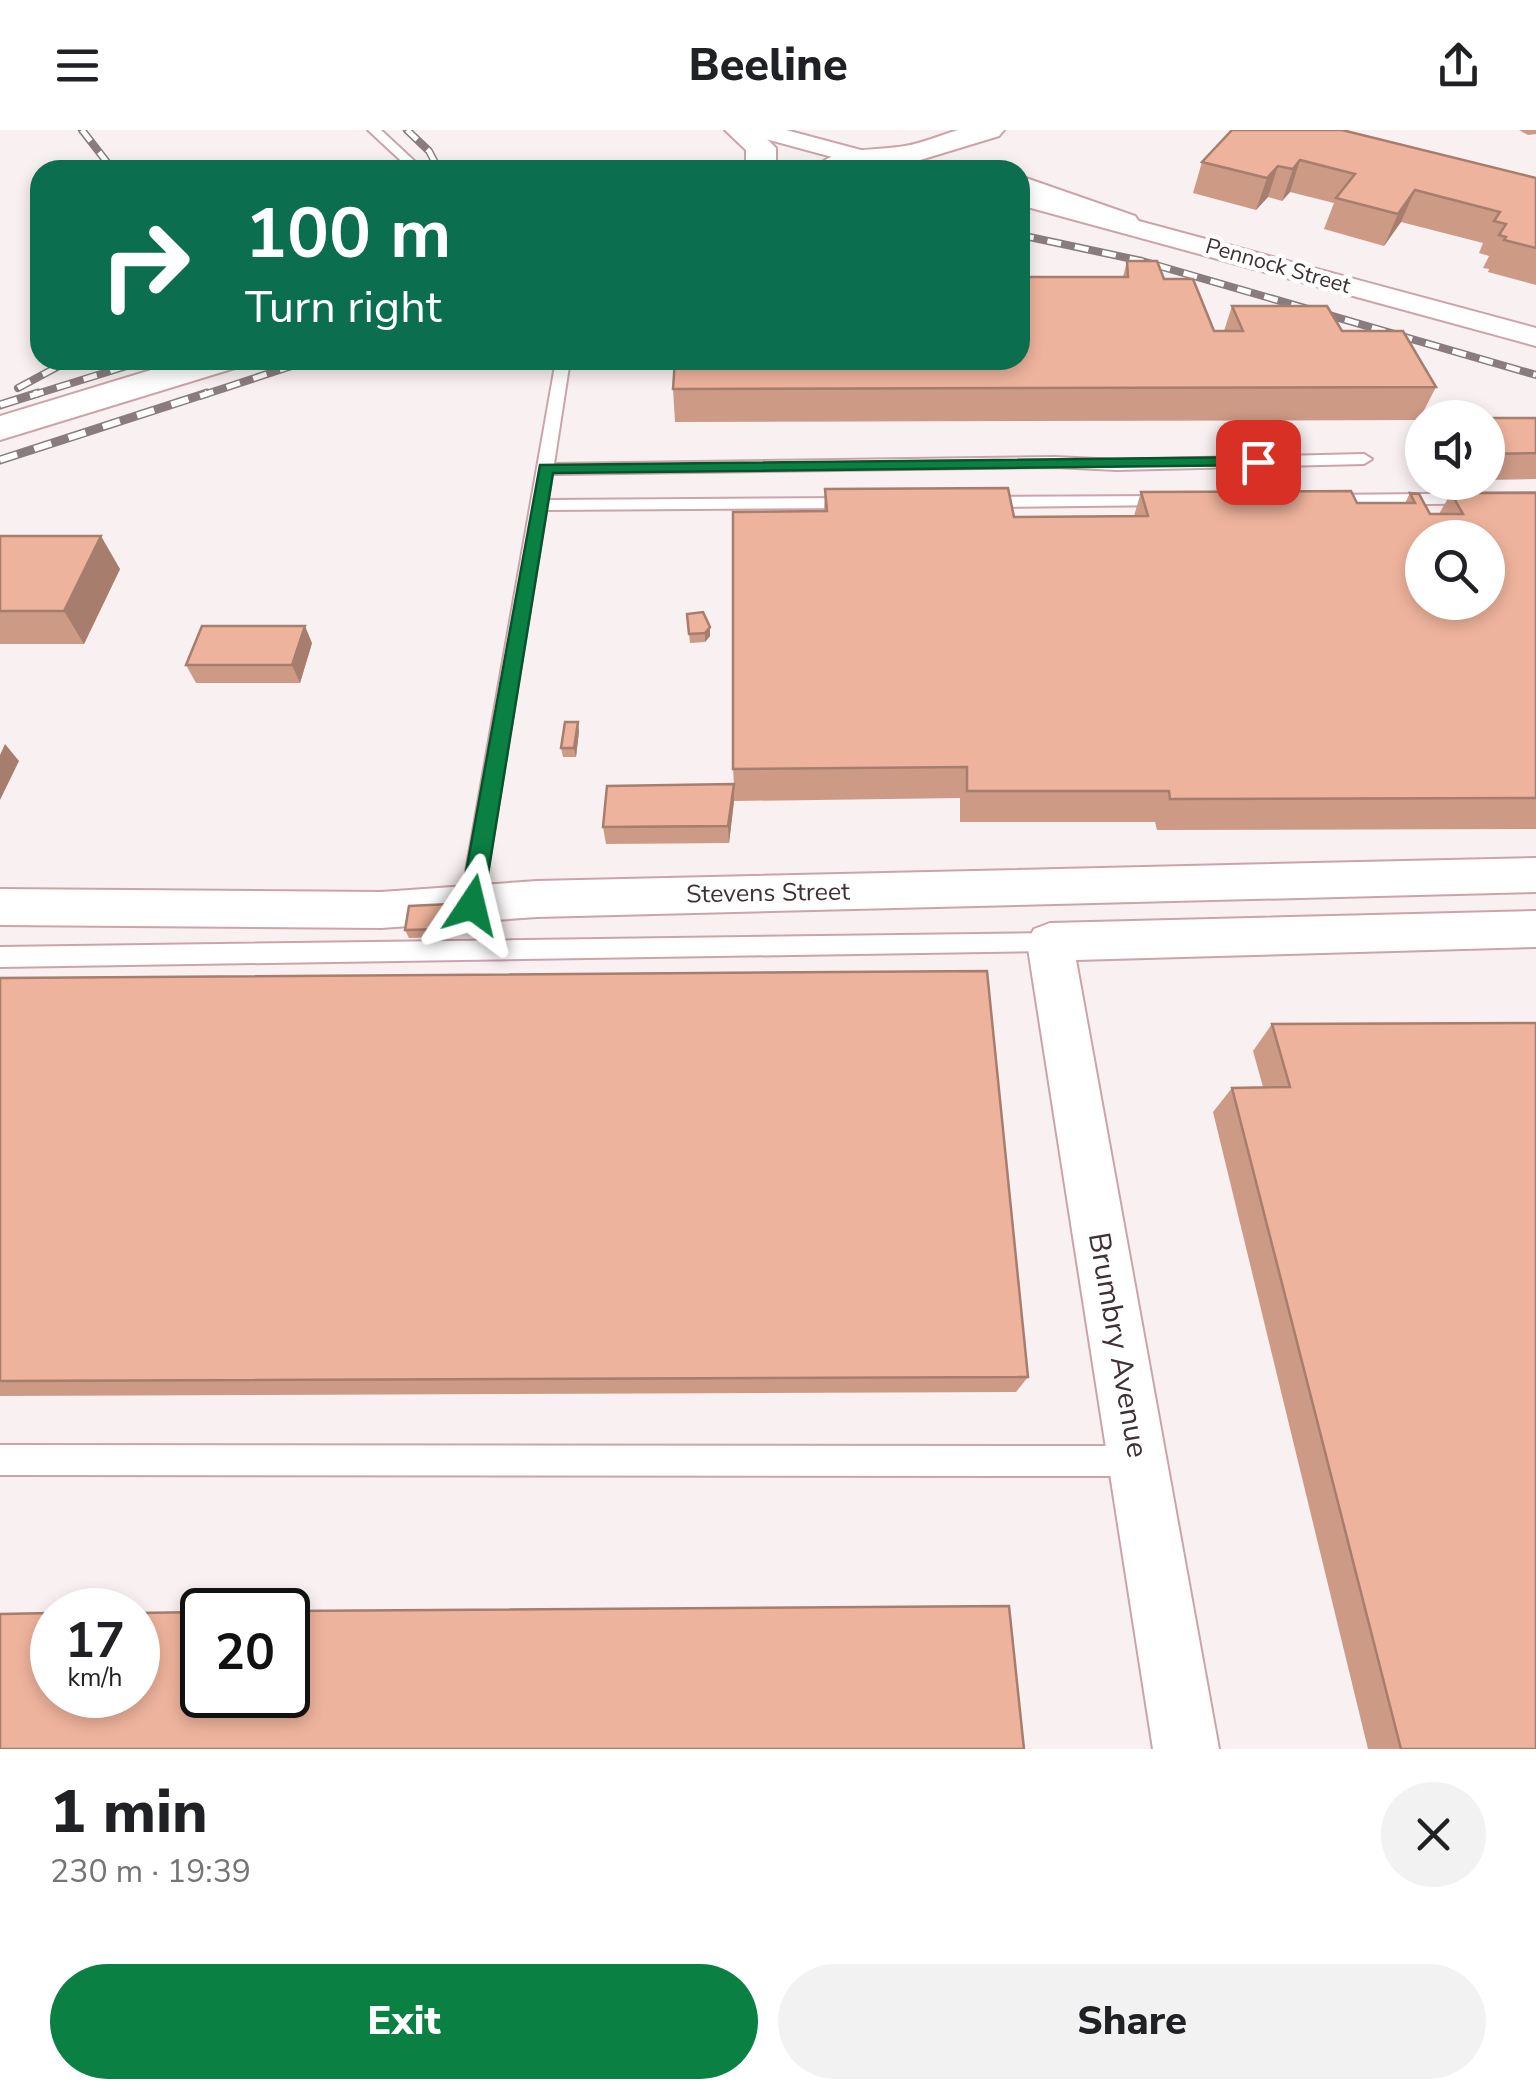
<!DOCTYPE html>
<html lang="en">
<head>
<meta charset="utf-8">
<style>
  body { margin:0; font-family:"Nunito Sans",sans-serif; background:#f2f2f2; color:#202124; height:100vh; display:flex; flex-direction:column; font-size:38px; white-space:nowrap }
  * { box-sizing:border-box; margin:0 }
  p { font-size:32px; color:#757577 }
  .icon { flex:none; width:55px; height:55px; fill:none; stroke:currentColor; stroke-width:2; stroke-linecap:round; stroke-linejoin:round }
  .map { position:relative; height:1619px; overflow:hidden }
  .sheet { display:flex; flex-direction:column; background:#fff; flex:1 }
  .sheet>* { flex:none }
  .hud { position:absolute; left:30px; top:30px; width:1000px; height:210px; border-radius:30px; box-shadow:0 5px 15px #0003; background:#0b6e4f; color:#fff; overflow:hidden }
  .tools { position:absolute; left:1405px; top:270px; display:grid; gap:20px }
  .tools a { display:grid; place-items:center; width:100px; height:100px; border-radius:50%; background:#fff; box-shadow:0 5px 15px #0003; font-size:50px }
  .speed { position:absolute; left:30px; top:1458px; display:flex; gap:20px; font-size:50px; font-weight:700; text-align:center }
  .speed>* { display:grid; place-content:center; width:130px; height:130px; border-radius:50%; background:#fff; box-shadow:0 5px 15px #0003; line-height:1 }
  .speed small { font-size:25px; font-weight:400 }
  .speed .limit { border:5px solid #111; border-radius:15px; background:#fff; color:#111 }
  .pin { position:absolute; display:grid; place-items:center; width:85px; height:85px; color:#fff; margin:-42px; border-radius:20px; box-shadow:0 5px 15px #0006 }
  .me { position:absolute; width:110px; margin:-55px; rotate:10deg; stroke-linejoin:round; filter:drop-shadow(0 0 8px #0008) }
  .turn { display:flex; align-items:center; gap:35px; height:210px; padding:0 50px; font-size:45px }
  .turn .icon { width:130px; height:130px; stroke-width:2.5 }
  .turn b { display:block; font-size:70px; line-height:85px }
  .round { display:grid; place-items:center; flex:none; width:105px; height:105px; border-radius:52px; background:#f2f2f2 }
  .head { display:flex; align-items:center; justify-content:space-between; height:170px; padding:0 50px }
  h1 { font-size:60px; font-weight:800; line-height:75px }
  .button { display:flex; gap:20px; margin-top:auto; padding:20px 50px }
  .button a { flex:1; height:115px; border-radius:60px; background:#0b8043; color:#fff; font-size:40px; font-weight:800; line-height:115px; text-align:center }
  .button a+a { background:#f2f2f2; color:#202124 }
  header { display:flex; justify-content:space-between; align-items:center; height:130px; padding:0 50px; background:#fff; font-size:45px; font-weight:800 }
  .map>svg:first-child { display:block }
  .lines { fill:none; stroke-linecap:round; stroke-linejoin:round }
  .service-casing { stroke:#cda3aa; stroke-width:4 }
  .minor-casing { stroke:#cda3aa; stroke-width:4 }
  .tertiary-casing { stroke:#cda3aa; stroke-width:4 }
  .service { fill:#fff; fill-rule:evenodd }
  .minor { fill:#fff; fill-rule:evenodd }
  .tertiary { fill:#fff; fill-rule:evenodd }
  .rail-far1-casing { stroke:#8a7c7e; stroke-width:8 }
  .rail-casing { stroke:#8a7c7e; stroke-width:9 }
  .rail-far1 { stroke:#fff; stroke-width:5; stroke-dasharray:14; stroke-linecap:butt }
  .rail { stroke:#fff; stroke-width:6; stroke-dasharray:18; stroke-linecap:butt }
  .wall { fill:#cd9a86 }
  .shaded-wall { fill:#a77d6d }
  .building { fill:#eeb39c; stroke:#a77d6d; stroke-width:2.5; fill-rule:evenodd }
  .route { fill:#0b8043; stroke:#07532c; stroke-width:2.5 }
  .labels { text-anchor:middle; dominant-baseline:central; stroke-width:9; stroke-linejoin:round; paint-order:stroke }
  .far-street-label { font-size:22px; fill:#413033; stroke:#fff }
  .street-label { font-size:25px; fill:#413033; stroke:#fff }
  .near-street-label { font-size:30px; fill:#413033; stroke:#fff }
</style>
</head>
<body>
<header><svg class="icon" aria-label="menu" viewBox="0 0 24 24"><path d="M4 6h16M4 12h16M4 18h16"/></svg>Beeline<svg class="icon" aria-label="share" viewBox="0 0 24 24"><path d="M12 15V3M7 8l5-5 5 5M5 13v7h14v-7"/></svg></header>
<div class="map">
<svg width="1536" height="1619" viewBox="0 0 1536 1619">
  <rect width="100%" height="100%" fill="#f9f0f1"/>
  <g class="lines">
    <defs>
      <g id="service">
        <path d="M368,0h13l43,40h-13z"/>
        <path d="M556,230h14l-16,104 501,-7 62,3 247,-6 8,5 -8,5 -247,6 -62,-3 -503,7 -4,26 305,-2 8,5 -8,5 -307,2 -64,395 -3,6h-16l-3,-6z"/>
        <path d="M1536,363v10l-211,2 -8,-5 8,-5z"/>
        <path d="M1168,366l6,1v8l-189,2 -8,-5 8,-5z"/>
        <path d="M1050,803l8,2 3,7 -3,7 -8,2 -1050,16v-20z"/>
        <path d="M0,1315l1136,1 10,5 5,10 -5,10 -10,5 -1136,-1z"/>
      </g>
      <g id="minor">
        <path d="M747,0h39l131,35 3,5h-40l-129,-35z"/>
        <path d="M1020,59l516,139v18l-516,-141z"/>
        <path d="M1536,728v34l-999,25 -156,11 -381,-3v-36l381,3 156,-11z"/>
        <path d="M1536,781v36l-460,13 143,789h-66l-126,-807 7,-13 16,-6z"/>
      </g>
      <g id="tertiary">
        <path d="M725,0h33l18,18v22h-30v-20z"/>
        <path d="M958,0h46l-5,6 -92,28 -93,6c17,-24 65,-19 91,-24 18,-3 36,-11 53,-16z"/>
        <path d="M1020,46l115,40 5,7 -5,7 -11,3 -104,-37z"/>
        <path d="M184,230h56l-5,8 -235,72v-24z"/>
      </g>
    </defs>
    <use href="#service" class="service-casing"/>
    <use href="#minor" class="minor-casing"/>
    <use href="#tertiary" class="tertiary-casing"/>
    <use href="#service" class="service"/>
    <use href="#minor" class="minor"/>
    <use href="#tertiary" class="tertiary"/>
    <defs>
      <g id="rail-far1">
        <path d="M82,0l31,40"/>
        <path d="M407,0l22,21 10,19"/>
        <path d="M1020,105l122,26 394,114"/>
        <path d="M18,258l52,-28"/>
        <path d="M30,266l116,-36"/>
        <path d="M200,266l110,-36"/>
      </g>
      <g id="rail">
        <path d="M0,275l38,-12"/>
        <path d="M0,330l207,-67"/>
      </g>
    </defs>
    <use href="#rail-far1" class="rail-far1-casing"/>
    <use href="#rail" class="rail-casing"/>
    <use href="#rail-far1" class="rail-far1"/>
    <use href="#rail" class="rail"/>
  </g>
  <g class="wall">
    <path d="M1232,0l304,48v107l-48,-13 1,-3 -6,-1 6,-12 -10,-3 4,-10 -82,-21 -17,24 -60,-17 10,-26 -44,-11 -8,9 -14,-4 -12,13 -63,-17 9,-31z"/>
    <path d="M1519,0h17v4l-8,1z"/>
    <path d="M1127,131l37,18 50,52h10l8,-25 110,25 94,56 -17,33 -744,2 -2,-33 450,-112z"/>
    <path d="M1488,288h48v61l-48,1z"/>
    <path d="M1422,289v51l-14,-25z"/>
    <path d="M825,359l189,28 120,-1 7,-24 216,11h48l5,-10 20,21h9l12,-21h85v336l-379,1 -2,-8h-195v-24l-226,3 -5,42 -123,1 -3,-17 131,-43 -1,-15 91,-258z"/>
    <path d="M0,406l120,33 -36,75h-84z"/>
    <path d="M687,484l23,13v9l-5,6 -15,1z"/>
    <path d="M312,513l-12,40h-104l-10,-18z"/>
    <path d="M579,601l-3,26h-13l-2,-9z"/>
    <path d="M450,774l3,8 -4,25 -40,1 -4,-8z"/>
    <path d="M0,848l1028,399 -12,15 -1016,4z"/>
    <path d="M1272,894l264,725h-168l-155,-637 19,-24 31,-1 -10,-36z"/>
  </g>
  <g class="shaded-wall">
    <path d="M1300,30l-10,32 -8,9 11,-32z"/>
    <path d="M1278,36l-10,31 -12,13 11,-32z"/>
    <path d="M1415,60l-14,32 -17,24 14,-32z"/>
    <path d="M101,406l19,33 -36,75 -20,-33z"/>
    <path d="M305,496l7,17 -12,40 -8,-18z"/>
    <path d="M710,497v9l-5,6v-9z"/>
    <path d="M578,592l1,9 -3,26 -2,-9z"/>
    <path d="M5,614l14,17 -19,39v-45z"/>
    <path d="M734,654v17l-5,42 -1,-17z"/>
    <path d="M450,774l3,8 -4,25 -3,-8z"/>
  </g>
  <g class="building">
    <path d="M1232,0h110l194,48v70l-32,-8 2,-3 -7,-2 7,-11 -12,-3 6,-9 -85,-22 -17,24 -62,-16 19,-24 -55,-14 -7,9 -15,-3 -11,12 -65,-16z"/>
    <path d="M1127,131h30l7,18h29l21,52h29l-11,-25h95l15,25h61l33,56 -763,2 2,-29h345v-83h108z"/>
    <path d="M1488,288h48v35l-48,1z"/>
    <path d="M1008,358l6,29 134,-1 -7,-24 210,-1 6,12h58l-5,-10 9,1 11,20h33l-12,-21h85v305l-366,1 -1,-8h-202v-24l-234,2v-257l94,-1 -2,-22zM1422,408h66v64h-66z"/>
    <path d="M0,406h101l-37,75h-64z"/>
    <path d="M703,482l7,15 -5,6 -16,1 -2,-20z"/>
    <path d="M202,496h103l-13,39h-106z"/>
    <path d="M565,592h13l-4,26h-13z"/>
    <path d="M734,654l-6,42 -125,1 4,-41z"/>
    <path d="M450,774l-4,25 -41,1 4,-24z"/>
    <path d="M987,841l41,406 -1028,4v-403z"/>
    <path d="M1536,893v726h-135l-169,-661 58,-1 -18,-63z"/>
    <path d="M1009,1476l15,143h-1024v-135l52,-1v82h86v-82l64,-1v83h86v-84z"/>
  </g>
  <path class="route" d="M1258,327l6,1v7l-711,8 -70,432 -4,7h-15l-4,-7 80,-440z"/>
  <g class="labels">
    <g class="far-street-label">
      <text transform="translate(1278 136) rotate(16)">Pennock Street</text>
    </g>
    <g class="street-label">
      <text transform="translate(768 763) rotate(-1)">Stevens Street</text>
    </g>
    <g class="near-street-label">
      <text transform="translate(1118 1215) rotate(80)">Brumbry Avenue</text>
    </g>
  </g>
</svg>
<div class="tools">
<a><svg class="icon" aria-label="sound" viewBox="0 0 24 24"><path d="M4 9h4l5-4v14l-5-4H4zM17 9q2 3 0 6"/></svg></a>
<a><svg class="icon" aria-label="search" viewBox="0 0 24 24"><circle cx="10" cy="10" r="6"/><path d="M15 15l6 6"/></svg></a>
</div>
<div class="speed"><div>17<small>km/h</small></div><div class="limit">20</div></div>
<div class="pin" style="left:1258px;top:332px;background:#d93025"><svg class="icon" aria-label="arrive" viewBox="0 0 24 24"><path d="M6 21V4h12l-3 4 3 4H6"/></svg></div>
<svg class="me" style="left:472px;top:775px" viewBox="-20 -20 40 40"><path d="M0-17L14 15 0 8-14 15z" fill="#0b8043" stroke="#fff" stroke-width="4"/></svg>
<div class="hud">
<div class="turn"><svg class="icon" aria-label="right" viewBox="0 0 24 24"><path d="M7 20v-9h11M14 6l5 5-5 5"/></svg><div><b>100 m</b>Turn right</div></div>
</div>
</div>
<section class="sheet">
<div class="head"><div><h1>1 min</h1><p>230 m · 19:39</p></div><a class="round"><svg class="icon" aria-label="close" viewBox="0 0 24 24"><path d="M6 6l12 12M18 6L6 18"/></svg></a></div>
<div class="button"><a>Exit</a><a>Share</a></div>
</section>
</body>
</html>
